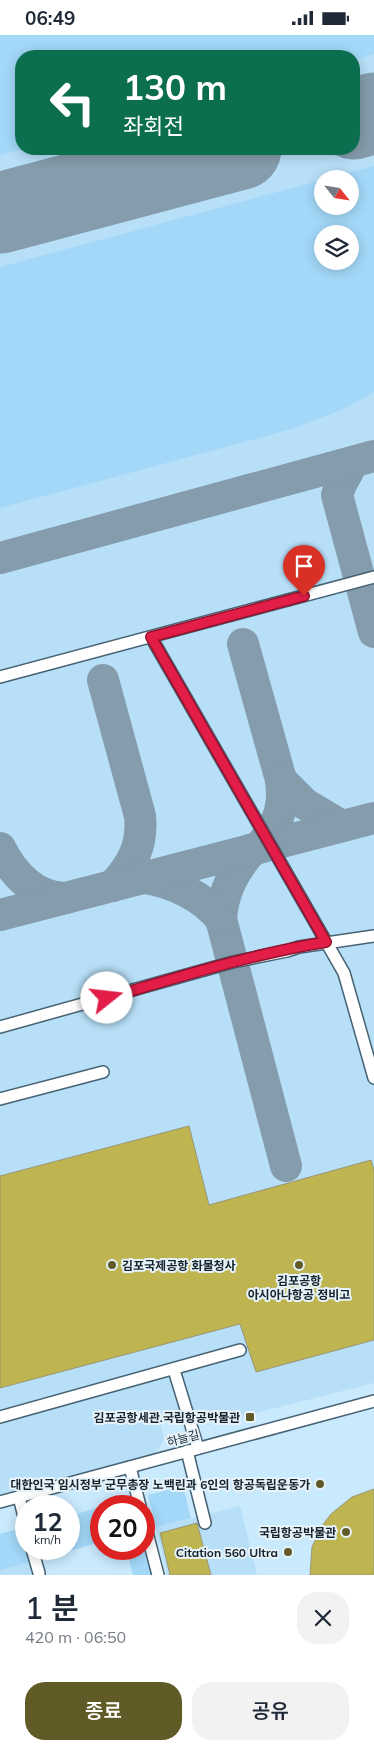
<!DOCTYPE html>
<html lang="ko">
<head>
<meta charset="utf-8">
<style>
  body { margin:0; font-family:Mulish,"Noto Sans KR",sans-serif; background:#f2f2f3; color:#1f2937; height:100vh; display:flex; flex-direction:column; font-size:19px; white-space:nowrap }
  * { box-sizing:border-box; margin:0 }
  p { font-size:16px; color:#747a83 }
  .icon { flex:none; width:28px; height:28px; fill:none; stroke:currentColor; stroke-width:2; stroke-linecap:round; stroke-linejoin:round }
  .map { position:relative; height:1540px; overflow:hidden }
  .drawer { display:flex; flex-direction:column; background:#fff; flex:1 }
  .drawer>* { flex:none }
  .top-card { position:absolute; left:15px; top:15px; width:345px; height:105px; border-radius:20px; box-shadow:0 2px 12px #0003; background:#0b6e4f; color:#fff; overflow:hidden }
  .needle { width:32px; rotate:120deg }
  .fabs { position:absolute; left:314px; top:135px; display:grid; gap:10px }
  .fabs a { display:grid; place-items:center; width:45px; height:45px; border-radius:50%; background:#fff; box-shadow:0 2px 12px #0003; font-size:25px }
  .speed { position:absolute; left:15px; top:1460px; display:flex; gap:10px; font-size:25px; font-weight:700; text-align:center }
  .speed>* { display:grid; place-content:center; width:65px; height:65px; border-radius:50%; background:#fff; box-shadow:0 2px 12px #0003; line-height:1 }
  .speed small { font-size:12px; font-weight:400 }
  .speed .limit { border:8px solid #d22; background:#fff; color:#111 }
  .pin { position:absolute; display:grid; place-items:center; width:42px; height:42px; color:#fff; margin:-51px -21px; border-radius:50% 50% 50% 0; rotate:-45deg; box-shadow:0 0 5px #0007 }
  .pin .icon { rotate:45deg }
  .me { position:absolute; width:55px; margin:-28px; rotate:74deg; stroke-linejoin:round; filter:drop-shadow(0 0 4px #0008) }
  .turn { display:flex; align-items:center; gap:18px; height:105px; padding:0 25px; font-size:22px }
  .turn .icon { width:65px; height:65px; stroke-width:2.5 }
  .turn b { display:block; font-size:35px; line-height:42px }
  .round { display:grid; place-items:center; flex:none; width:52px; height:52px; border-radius:20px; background:#f2f2f3 }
  .head { display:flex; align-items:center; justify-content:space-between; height:85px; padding:0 25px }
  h1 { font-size:30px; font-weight:600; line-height:38px }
  .primary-button { display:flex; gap:10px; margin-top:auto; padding:10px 25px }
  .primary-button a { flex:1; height:58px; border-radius:20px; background:#5f5a26; color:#fff; font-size:20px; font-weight:600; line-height:58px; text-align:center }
  .primary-button a+a { background:#f2f2f3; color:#1f2937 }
  .status { display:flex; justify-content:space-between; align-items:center; height:35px; padding:0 25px; background:#fff; direction:ltr }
  .status svg { height:14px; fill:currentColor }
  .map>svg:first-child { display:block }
  .built { fill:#b7dff7; fill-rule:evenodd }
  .green { fill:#a3d8f8; fill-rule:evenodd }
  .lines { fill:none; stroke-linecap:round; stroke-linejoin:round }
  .taxiway { stroke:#849cab; stroke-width:32 }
  .runway { stroke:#849cab; stroke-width:81 }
  .building { fill:#beb450; stroke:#999678 }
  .minor-casing { stroke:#466273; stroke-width:14 }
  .minor { stroke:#fff; stroke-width:11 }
  .route-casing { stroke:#92132f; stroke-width:12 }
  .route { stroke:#e11d48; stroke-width:9 }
  .poi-dot { fill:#5f5a26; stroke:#e7f3fb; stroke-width:2 }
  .labels { text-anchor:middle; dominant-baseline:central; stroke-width:4; stroke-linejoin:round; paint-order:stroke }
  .poi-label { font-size:12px; font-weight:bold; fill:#17232a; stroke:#e7f3fb; text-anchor:end }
  .street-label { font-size:12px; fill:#17232a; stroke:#e7f3fb }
</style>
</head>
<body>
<div class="status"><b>06:49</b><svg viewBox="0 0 49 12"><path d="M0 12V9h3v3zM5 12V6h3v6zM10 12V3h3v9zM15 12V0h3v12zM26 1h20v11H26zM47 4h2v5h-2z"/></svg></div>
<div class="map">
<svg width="374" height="1540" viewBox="0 0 374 1540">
  <rect width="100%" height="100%" fill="#c9e9fd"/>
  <g class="built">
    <path d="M0,0h374v1348l-161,41 -4,-14 -49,11 4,19 -10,14 -34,11 -120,31zM21,21h333v93h-333zM322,144h28v27h-28zM322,199h28v27h-28z"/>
    <path d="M240,1471l17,69h-90l-11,-48z"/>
    <path d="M42,1524l5,16h-47v-5z"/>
  </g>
  <g class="green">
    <path d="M0,0h374v19l-20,6v-4h-333l1,93 -22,6z"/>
    <path d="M374,131v226l-28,16 -54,21 -292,79v-241l322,-87v26h28v-27h-22zM322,199h28v27h-28z"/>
    <path d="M183,1451l8,32 -35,9 -8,-32z"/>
    <path d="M101,1472v35l-54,15 -2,-8h24v-33z"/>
    <path d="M21,1493l10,34 -31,8v-36z"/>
    <path d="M144,1504l9,36h-20l-7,-26h18z"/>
  </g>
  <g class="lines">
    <g class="taxiway">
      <path d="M353,427l-12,22 -4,11 37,137"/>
      <path d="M0,523l374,-102"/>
      <path d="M243,609l38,136c4,31 -4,44 -22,68"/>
      <path d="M103,645l37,136c3,30 -8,49 -27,70"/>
      <path d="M281,745l24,24 37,22"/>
      <path d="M0,813c13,26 35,50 66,50"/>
      <path d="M253,814c-19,21 -30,42 -32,70l65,247"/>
      <path d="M144,843c28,4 59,18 77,41"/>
      <path d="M0,880l374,-97"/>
    </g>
    <g class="runway">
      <path d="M354,84l20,-6"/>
      <path d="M0,178l241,-64"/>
    </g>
  </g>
  <g class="building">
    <path d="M189,1091l20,79 162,-45 3,10v170l-118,32 -16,-48 -240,64v-212z"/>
    <path d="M374,1454v86h-64l2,-28 10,-21 9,-12 21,-17z"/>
    <path d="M197,1488l14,52h-41l-10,-42z"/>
  </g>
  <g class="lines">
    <defs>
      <g id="minor">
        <path d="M151,602l193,336 30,105"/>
        <path d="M0,642l374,-100"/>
        <path d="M0,992l233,-65 54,-11 12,-4 75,-11"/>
        <path d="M0,1064l103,-27"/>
        <path d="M174,1335l24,78"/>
        <path d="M0,1382l240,-67"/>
        <path d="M187,1416l18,72"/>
        <path d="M130,1432l10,39"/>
        <path d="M19,1462l7,28"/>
        <path d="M0,1467l374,-101"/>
        <path d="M144,1486l14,54"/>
        <path d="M32,1514l7,24"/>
      </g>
    </defs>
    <use href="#minor" class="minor-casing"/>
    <use href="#minor" class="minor"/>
  </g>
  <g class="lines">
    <defs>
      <path id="route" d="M107,963c72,-21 145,-44 219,-56l-175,-305 153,-41"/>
    </defs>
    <use href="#route" class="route-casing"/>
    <use href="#route" class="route"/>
  </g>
  <g class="poi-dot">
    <circle cx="112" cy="1230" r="5"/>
    <circle cx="299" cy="1230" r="5"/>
    <rect x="245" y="1377" width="10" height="10" rx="2.5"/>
    <circle cx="320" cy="1449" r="5"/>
    <circle cx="346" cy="1497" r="5"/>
    <circle cx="288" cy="1517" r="5"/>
  </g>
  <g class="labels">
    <g class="poi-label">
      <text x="122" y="1230" text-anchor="start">김포국제공항 화물청사</text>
      <text x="299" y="1245" text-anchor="middle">김포공항<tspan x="299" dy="14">아시아나항공 정비고</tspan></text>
      <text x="240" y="1382">김포공항세관.국립항공박물관</text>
      <text x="310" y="1449">대한인국 임시정부 군무총장 노백린과 6인의 항공독립운동가</text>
      <text x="336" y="1497">국립항공박물관</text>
      <text x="278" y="1517">Citation 560 Ultra</text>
    </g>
    <g class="street-label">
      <text transform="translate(183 1403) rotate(-15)">하늘길</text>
    </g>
  </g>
</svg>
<div class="fabs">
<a><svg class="needle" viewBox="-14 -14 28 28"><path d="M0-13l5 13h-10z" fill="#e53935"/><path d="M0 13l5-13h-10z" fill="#747a83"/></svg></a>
<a><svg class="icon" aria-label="layers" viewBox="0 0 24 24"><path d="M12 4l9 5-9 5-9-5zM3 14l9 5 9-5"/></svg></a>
</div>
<div class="speed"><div>12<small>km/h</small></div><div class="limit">20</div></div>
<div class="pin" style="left:304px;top:561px;background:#d93025"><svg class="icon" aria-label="arrive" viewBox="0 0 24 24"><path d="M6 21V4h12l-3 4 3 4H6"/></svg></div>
<svg class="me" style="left:107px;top:963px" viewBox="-20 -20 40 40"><circle r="19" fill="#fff"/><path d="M0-13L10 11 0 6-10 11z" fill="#e11d48"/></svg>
<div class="top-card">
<div class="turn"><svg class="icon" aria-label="left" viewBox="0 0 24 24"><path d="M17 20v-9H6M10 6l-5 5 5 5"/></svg><div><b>130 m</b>좌회전</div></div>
</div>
</div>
<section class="drawer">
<div class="head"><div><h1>1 분</h1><p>420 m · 06:50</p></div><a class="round"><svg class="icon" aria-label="close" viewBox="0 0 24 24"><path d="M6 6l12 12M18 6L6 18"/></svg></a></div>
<div class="primary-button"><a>종료</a><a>공유</a></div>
</section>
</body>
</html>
